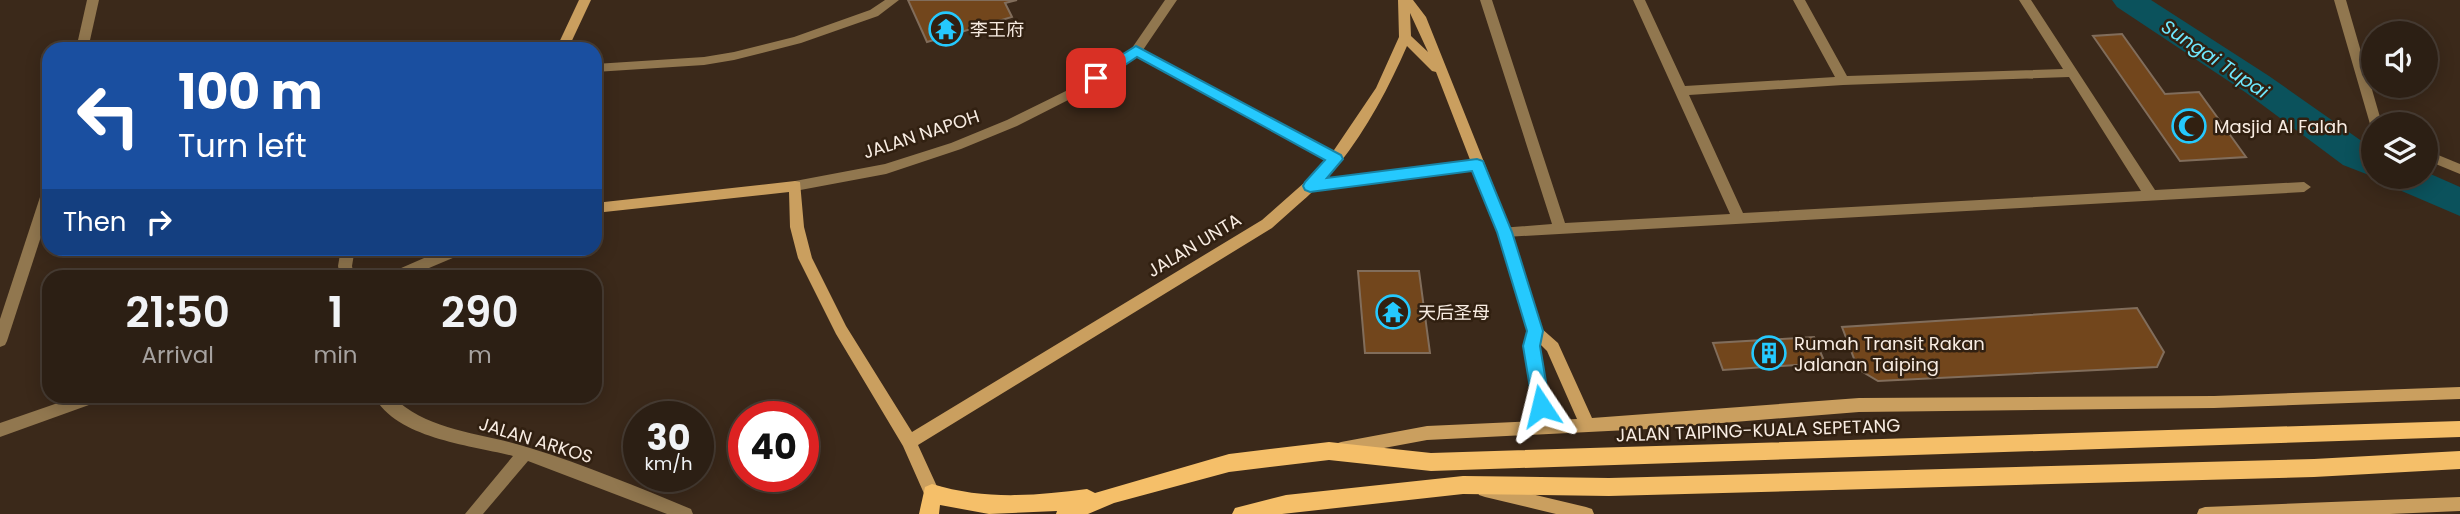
<!DOCTYPE html>
<html lang="en">
<head>
<meta charset="utf-8">
<style>
  body { margin:0; font-family:Poppins,"Noto Sans SC",sans-serif; background:#382c22; color:#f1f3f6; height:100vh; display:flex; flex-direction:column; font-size:26px; white-space:nowrap }
  * { box-sizing:border-box; margin:0 }
  p { font-size:23px; color:#a6a2a0 }
  .icon { flex:none; width:38px; height:38px; fill:none; stroke:currentColor; stroke-width:2; stroke-linecap:round; stroke-linejoin:round }
  .map { position:relative; flex:1; overflow:hidden }
  .sheet { position:absolute; left:42px; top:270px; width:560px; height:133px; display:flex; flex-direction:column; background:#2c1f14; border-radius:21px; box-shadow:0 4px 18px #0003,0 0 0 2px #483d34 }
  .sheet>* { flex:none }
  .top-card { position:absolute; left:42px; top:42px; width:560px; height:214px; border-radius:21px; box-shadow:0 4px 18px #0003,0 0 0 2px #483d34; background:#1a4fa0; color:#fff; overflow:hidden }
  .fabs { position:absolute; left:2361px; top:21px; display:grid; gap:14px }
  .fabs a { display:grid; place-items:center; width:77px; height:77px; border-radius:50%; background:#2c1f14; box-shadow:0 4px 18px #0003,0 0 0 2px #483d34; font-size:35px }
  .speed { position:absolute; left:623px; top:401px; display:flex; gap:14px; font-size:35px; font-weight:700; text-align:center }
  .speed>* { display:grid; place-content:center; width:91px; height:91px; border-radius:50%; background:#2c1f14; box-shadow:0 4px 18px #0003,0 0 0 2px #483d34; line-height:1 }
  .speed small { font-size:18px; font-weight:400 }
  .speed .limit { border:10px solid #d22; background:#fff; color:#111 }
  .pin { position:absolute; display:grid; place-items:center; width:60px; height:60px; color:#fff; margin:-30px; border-radius:14px; box-shadow:0 4px 10px #0006 }
  .me { position:absolute; width:77px; margin:-38px; rotate:350deg; stroke-linejoin:round; filter:drop-shadow(0 0 5px #0008) }
  .turn { display:flex; align-items:center; gap:24px; height:147px; padding:0 21px; font-size:32px }
  .turn .icon { width:91px; height:91px; stroke-width:2.5 }
  .turn b { display:block; font-size:49px; line-height:60px }
  .then { display:flex; align-items:center; height:66px; padding:0 21px; background:#0003; gap:14px; font-size:26px }
  .eta { display:flex; justify-content:space-evenly; align-items:center; height:119px; text-align:center }
  .eta b { font-size:42px; font-weight:600; line-height:49px }
  .map>svg:first-child { display:block }
  .lines { fill:none; stroke-linecap:round; stroke-linejoin:round }
  .river { fill:#0b525c; fill-rule:evenodd }
  .building { fill:#72461c; stroke:#816d5b; stroke-width:2 }
  .street { fill:#91774f; fill-rule:evenodd }
  .secondary { fill:#ca9f5f; fill-rule:evenodd }
  .primary { fill:#f5bf69; fill-rule:evenodd }
  .route { fill:#25c9fe; stroke:#1883a5; stroke-width:2 }
  .labels { text-anchor:middle; dominant-baseline:central; stroke-width:5; stroke-linejoin:round; paint-order:stroke }
  .poi-label { font-size:18px; fill:#f8ece2; stroke:#312011; text-anchor:start }
  .street-label { font-size:18px; fill:#f8ece2; stroke:#312011 }
  .water-label { font-size:19px; font-style:italic; fill:#6fe8fe; stroke:#312011 }
</style>
</head>
<body>
<div class="map">
<svg width="2460" height="514" viewBox="0 0 2460 514">
  <rect width="100%" height="100%" fill="#3b291a"/>
  <g class="lines">
    <g class="river">
      <path d="M2112,0h39l118,76 104,73 1,28 -31,-12 -98,-73 -128,-85z"/>
      <path d="M2426,172l34,15v29l-70,-30 -6,-9h42z"/>
    </g>
  </g>
  <g class="building">
    <path d="M908,0h109l-12,3 7,14 -85,25z"/>
    <path d="M2122,34l43,60 34,-2 47,65 -66,4 -87,-125z"/>
    <path d="M1358,271h61l11,82h-65z"/>
    <path d="M2137,308l27,44 -7,15 -279,14 -20,-12 -16,-42z"/>
    <path d="M1814,337l11,26 -102,7 -10,-27z"/>
  </g>
  <g class="lines">
    <g class="street">
      <path d="M87,0h12l-11,49h-12z"/>
      <path d="M885,0h14l-21,16 -77,27 -67,17 -30,5 -109,7v-8l109,-7 30,-5 60,-15 76,-27z"/>
      <path d="M1165,0h12l-34,50 197,106 2,3 -2,3h-10l-194,-105 -56,37 -63,32 -56,23 -75,25 -91,17 -7,-5 7,-5 90,-17 66,-21 56,-23 65,-32 60,-40z"/>
      <path d="M1480,0h12l73,223 165,-9 -97,-214h12l40,86 150,-9 -42,-77h12l42,76 216,-7 -44,-69h12l124,190 149,-8 7,5 -7,5 -799,45 -5,-1 -2,-4 2,-4 52,-4zM2069,77l72,114 -398,22 -54,-118 154,-10z"/>
      <path d="M2334,0h12l36,124h-9v4l-3,-4z"/>
      <path d="M2426,150l34,14v10l-34,-14z"/>
      <path d="M1477,160l7,5 -7,5 -167,21 -7,-5 7,-5z"/>
      <path d="M49,186v26l-42,129 -2,4 -5,2v-28l42,-128z"/>
      <path d="M341,248h14l-3,18 2,10h-14l-2,-10z"/>
      <path d="M447,248h22l-2,4 -57,24h-20l2,-4z"/>
      <path d="M78,396h25l-3,5 -100,36v-14z"/>
      <path d="M374,396h18c38,37 90,36 138,52 55,17 108,39 161,61l2,5h-26l-139,-53 -45,53h-18l48,-58c-42,-11 -116,-17 -139,-60z"/>
    </g>
    <g class="secondary">
      <path d="M579,0h12l-23,49h-12z"/>
      <path d="M1398,0h15l13,17 86,215 29,96 17,15 34,75 267,-20 355,-2 246,-9v12l-246,9 -355,4 -211,17 -221,11 -86,16 -6,-2 -2,-5 2,-5 6,-2 86,-16 110,-5 -12,-75 3,-15 -30,-99 -62,-160 -4,-1 -25,-25c-18,41 -40,83 -68,118 -20,24 -44,43 -67,64l-354,217 22,48 -2,5 -6,2 -6,-2 -23,-52 -67,-112 -38,-76 -8,-31 -1,-35 -194,21v-10l200,-22 5,1 4,45 8,31 34,68 66,106 350,-212 43,-38 25,-26 46,-68 23,-51zM1410,13l18,39 -17,-16zM1540,344l7,7 30,68 -25,1z"/>
      <path d="M1485,483l101,24 6,2 2,5h-38l-71,-17 -6,-2 -2,-5 2,-5z"/>
      <path d="M2460,497v14l-70,3h-193l2,-5 6,-2z"/>
    </g>
    <g class="primary">
      <path d="M2460,421v16l-1029,34 -102,-11 -100,12 -115,31 -26,11h-32l1,-3 -68,3 -49,-9 -1,9h-20l6,-27 7,-3c52,16 102,12 155,5l8,4 134,-39 100,-12 102,11z"/>
      <path d="M2460,451v18l-146,8 -705,19 -146,-2 -181,20h-50l3,-6 51,-13 177,-19 146,2 705,-19z"/>
    </g>
  </g>
  <path class="route" d="M1136,46l205,109 2,4 -16,19 150,-19 6,2 29,71 31,99 -3,15 10,60 -2,5 -7,2 -6,-2 -2,-5 -10,-60 4,-15 -30,-99 -25,-61 -162,21 -5,-2 -2,-4 2,-4 20,-22 -188,-103 -36,24h-10v-7z"/>
  <defs>
    <symbol id="temple-ring" viewBox="-11 -11 22 22"><circle r="9.5" fill="#312011" stroke="#25c9fe" stroke-width="1.5"/><path d="M0-6L5-2H3V0L6.5 2.5H4V6H1.5V3h-3V6H-4V2.5H-6.5L-3 0V-2H-5Z" fill="#25c9fe"/></symbol>
    <symbol id="mosque-ring" viewBox="-11 -11 22 22"><circle r="9.5" fill="#312011" stroke="#25c9fe" stroke-width="1.5"/><path d="M3.5-4.9A6 6 0 1 0 3.5 4.9A5 5 0 1 1 3.5-4.9Z" fill="#25c9fe"/></symbol>
    <symbol id="building-ring" viewBox="-11 -11 22 22"><circle r="9.5" fill="#312011" stroke="#25c9fe" stroke-width="1.5"/><path d="M-4-6H4V6H1V3H-1V6H-4ZM-2.5-4.3h1.7v1.8h-1.7ZM.8-4.3h1.7v1.8H.8ZM-2.5-1h1.7V.8h-1.7ZM.8-1h1.7V.8H.8Z" fill="#25c9fe"/></symbol>
  </defs>
  <g fill-rule="evenodd">
    <use href="#temple-ring" x="927" y="10" width="38" height="38"/>
    <use href="#mosque-ring" x="2170" y="107" width="38" height="38"/>
    <use href="#temple-ring" x="1374" y="293" width="38" height="38"/>
    <use href="#building-ring" x="1750" y="334" width="38" height="38"/>
  </g>
  <g class="labels">
    <g class="poi-label">
      <text x="970" y="29">李王府</text>
      <text x="2214" y="126">Masjid Al Falah</text>
      <text x="1418" y="312">天后圣母</text>
      <text x="1794" y="343">Rumah Transit Rakan<tspan x="1794" dy="21">Jalanan Taiping</tspan></text>
    </g>
    <g class="street-label">
      <text transform="translate(921 134) rotate(-18)">JALAN NAPOH</text>
      <text transform="translate(1194 245) rotate(-31)">JALAN UNTA</text>
      <text transform="translate(1758 430) rotate(-2)">JALAN TAIPING-KUALA SEPETANG</text>
      <text transform="translate(536 440) rotate(17)">JALAN ARKOS</text>
    </g>
    <g class="water-label">
      <text transform="translate(2215 59) rotate(34)">Sungai Tupai</text>
    </g>
  </g>
</svg>
<div class="fabs">
<a><svg class="icon" aria-label="sound" viewBox="0 0 24 24"><path d="M4 9h4l5-4v14l-5-4H4zM17 9q2 3 0 6"/></svg></a>
<a><svg class="icon" aria-label="layers" viewBox="0 0 24 24"><path d="M12 4l9 5-9 5-9-5zM3 14l9 5 9-5"/></svg></a>
</div>
<div class="speed"><div>30<small>km/h</small></div><div class="limit">40</div></div>
<div class="pin" style="left:1096px;top:78px;background:#d93025"><svg class="icon" aria-label="arrive" viewBox="0 0 24 24"><path d="M6 21V4h12l-3 4 3 4H6"/></svg></div>
<svg class="me" style="left:1541px;top:406px" viewBox="-20 -20 40 40"><path d="M0-17L14 15 0 8-14 15z" fill="#25c9fe" stroke="#fff" stroke-width="4"/></svg>
<div class="top-card">
<div class="turn"><svg class="icon" aria-label="left" viewBox="0 0 24 24"><path d="M17 20v-9H6M10 6l-5 5 5 5"/></svg><div><b>100 m</b>Turn left</div></div>
<div class="then">Then<svg class="icon" aria-label="right" viewBox="0 0 24 24"><path d="M7 20v-9h11M14 6l5 5-5 5"/></svg></div>
</div>
<section class="sheet">
<div class="eta">
<div><b>21:50</b><p>Arrival</p></div>
<div><b>1</b><p>min</p></div>
<div><b>290</b><p>m</p></div>
</div>
</section>
</div>
</body>
</html>
